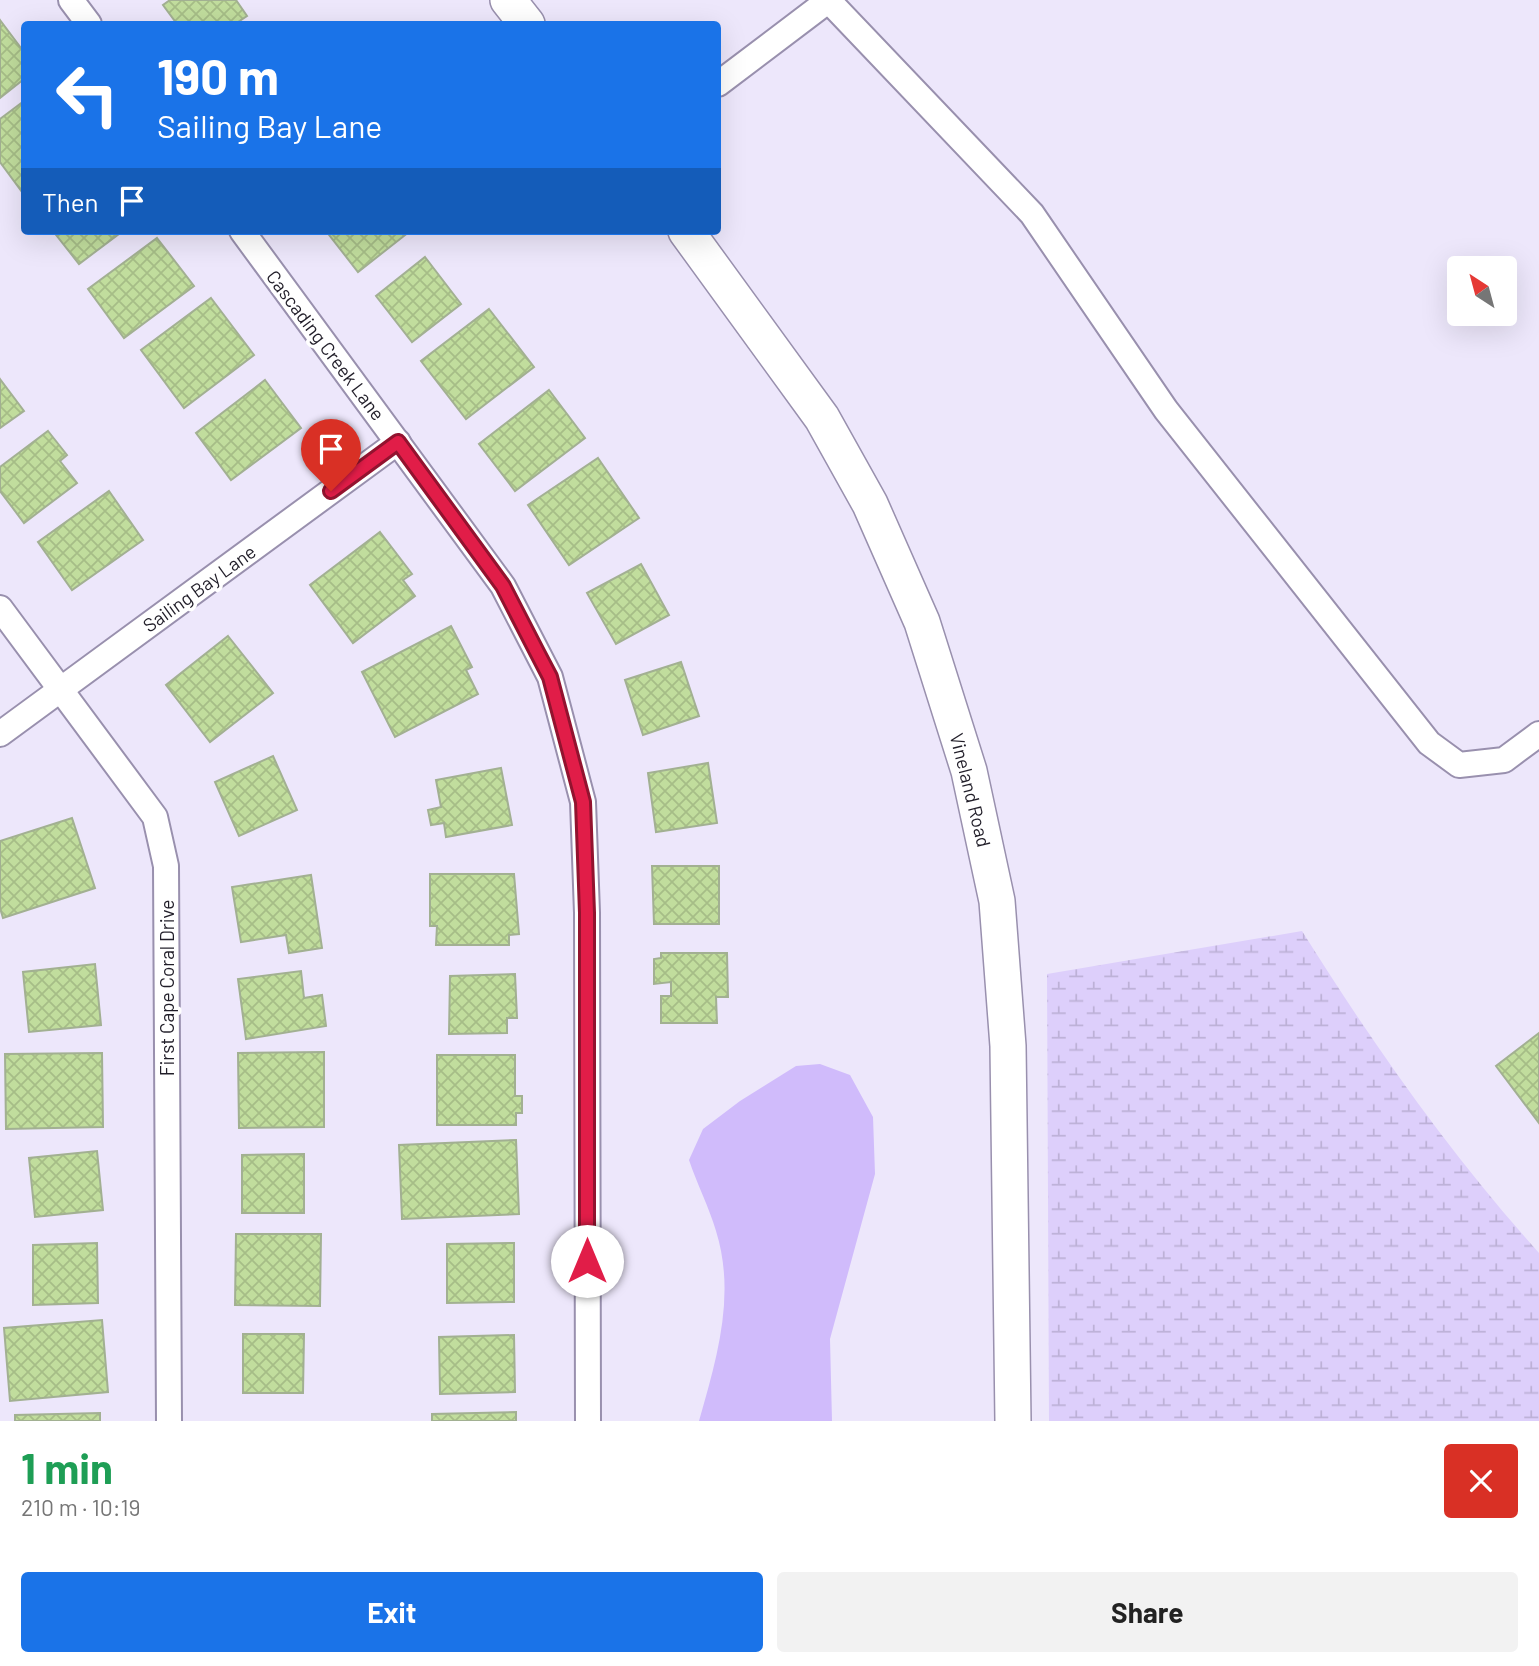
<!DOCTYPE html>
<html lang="en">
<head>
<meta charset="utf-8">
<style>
  body { margin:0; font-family:Barlow,sans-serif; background:#f2f2f2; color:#222; height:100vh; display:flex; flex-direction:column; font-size:26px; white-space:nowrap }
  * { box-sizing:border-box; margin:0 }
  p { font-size:23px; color:#767676 }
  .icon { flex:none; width:38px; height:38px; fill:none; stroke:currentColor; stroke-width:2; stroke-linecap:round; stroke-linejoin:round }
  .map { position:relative; height:1421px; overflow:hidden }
  .panel { display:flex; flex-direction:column; background:#fff; flex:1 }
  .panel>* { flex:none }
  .hud { position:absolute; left:21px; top:21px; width:700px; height:214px; border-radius:7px; box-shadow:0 7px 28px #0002; background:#1a73e8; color:#fff; overflow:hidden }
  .needle { width:46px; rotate:324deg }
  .tools { position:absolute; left:1447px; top:256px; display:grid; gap:14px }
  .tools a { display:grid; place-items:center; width:70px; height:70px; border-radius:7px; background:#fff; box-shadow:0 7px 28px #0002; font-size:35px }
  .pin { position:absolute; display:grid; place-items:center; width:60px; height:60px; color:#fff; margin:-72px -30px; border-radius:50% 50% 50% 0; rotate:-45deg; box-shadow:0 0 7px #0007 }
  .pin .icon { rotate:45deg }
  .me { position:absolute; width:77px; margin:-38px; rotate:0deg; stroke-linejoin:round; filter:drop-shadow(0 0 5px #0008) }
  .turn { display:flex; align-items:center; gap:24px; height:147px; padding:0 21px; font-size:32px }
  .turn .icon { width:91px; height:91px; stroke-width:2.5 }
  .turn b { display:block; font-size:49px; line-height:60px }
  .then { display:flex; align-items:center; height:66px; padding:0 21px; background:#0003; gap:14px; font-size:26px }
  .round { display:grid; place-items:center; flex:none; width:74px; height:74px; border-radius:7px; background:#f2f2f2 }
  .head { display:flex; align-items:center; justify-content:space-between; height:119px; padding:0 21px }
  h1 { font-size:42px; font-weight:700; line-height:52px; color:#1e9e55 }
  .button { display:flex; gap:14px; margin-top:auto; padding:14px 21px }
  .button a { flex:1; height:80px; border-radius:7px; background:#1a73e8; color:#fff; font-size:28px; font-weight:700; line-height:80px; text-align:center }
  .button a+a { background:#f2f2f2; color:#222 }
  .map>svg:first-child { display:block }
  .wetland { fill:url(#wetland-marsh) }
  .water { fill:#d0bbfb }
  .building { fill:url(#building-cross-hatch); stroke:#a2b092; stroke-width:2 }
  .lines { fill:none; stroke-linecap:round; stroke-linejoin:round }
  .minor-casing { stroke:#9990ae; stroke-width:28 }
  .secondary-casing { stroke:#9990ae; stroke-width:38 }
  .minor { stroke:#fff; stroke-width:24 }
  .secondary { stroke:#fff; stroke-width:35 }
  .route-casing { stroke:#92132f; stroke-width:18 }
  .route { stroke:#e11d48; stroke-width:12 }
  .labels { text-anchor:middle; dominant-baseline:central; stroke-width:7; stroke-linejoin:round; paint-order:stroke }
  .street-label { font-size:19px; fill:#201d28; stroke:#fff }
</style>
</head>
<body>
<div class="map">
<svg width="1539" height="1421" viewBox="0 0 1539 1421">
  <defs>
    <pattern id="wetland-marsh" width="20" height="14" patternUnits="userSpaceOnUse" patternTransform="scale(1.75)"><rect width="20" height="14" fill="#ddcffb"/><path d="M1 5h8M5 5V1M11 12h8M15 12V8" fill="none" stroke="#bdb1d7"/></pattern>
    <pattern id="building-cross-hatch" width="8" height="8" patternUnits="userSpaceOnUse" patternTransform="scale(1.75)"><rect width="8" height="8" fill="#c1dd9d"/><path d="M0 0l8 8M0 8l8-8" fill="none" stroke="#a6bd87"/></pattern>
  </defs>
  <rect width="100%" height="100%" fill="#ede7fb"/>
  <path class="wetland" d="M1302,931c70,112 148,223 237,322v168h-490l-2,-447z"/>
  <path class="water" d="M820,1064l30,11 23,42 2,57 -45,165 2,82h-133c18,-63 37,-126 17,-190 -7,-24 -19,-47 -27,-71l14,-31 37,-28 56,-35z"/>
  <g class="building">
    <path d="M170,0h66l11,16 -12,8h-58l-14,-19z"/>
    <path d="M0,20l24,32v27l-24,19z"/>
    <path d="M24,101v90l-2,1 -22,-30v-43z"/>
    <path d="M53,231h70l-44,33z"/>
    <path d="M326,231h82l1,1 -51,40z"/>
    <path d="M157,238l37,48 -70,52 -36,-49z"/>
    <path d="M425,257l36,47 -49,38 -36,-46z"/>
    <path d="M211,298l43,57 -70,53 -43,-58z"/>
    <path d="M489,309l45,58 -68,52 -45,-58z"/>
    <path d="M0,379l24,32 -24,17z"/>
    <path d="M265,380l36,48 -70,52 -35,-47z"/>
    <path d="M549,390l36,48 -70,53 -36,-47z"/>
    <path d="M48,431l19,24 -7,6 17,22 -53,40 -24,-32v-24z"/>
    <path d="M598,458l41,60 -70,47 -41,-60z"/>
    <path d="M109,491l34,49 -71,50 -34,-48z"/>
    <path d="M380,532l32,42 -9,6 12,16 -62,47 -43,-58z"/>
    <path d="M641,564l28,51 -53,29 -29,-51z"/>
    <path d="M451,626l21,41 -6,3 12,24 -83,43 -33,-65z"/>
    <path d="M228,636l45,57 -63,49 -44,-57z"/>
    <path d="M681,662l18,54 -56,19 -18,-55z"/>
    <path d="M273,756l24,54 -58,26 -24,-54z"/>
    <path d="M708,763l9,60 -61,9 -8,-59z"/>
    <path d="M501,768l11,57 -66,12 -2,-14 -13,2 -3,-15 13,-3 -5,-27z"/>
    <path d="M72,818l23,70 -92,30 -3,-10v-67z"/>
    <path d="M652,866h67v58h-65z"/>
    <path d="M430,874h84l5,60 -10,1v10h-73l1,-19h-7z"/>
    <path d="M311,875l11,73 -33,5 -3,-18 -45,7 -9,-55z"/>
    <path d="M661,953h66l1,44h-12l1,26h-56v-27h10v-14l-17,2v-25l7,-1z"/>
    <path d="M95,964l6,61 -72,7 -6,-60z"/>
    <path d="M301,971l3,27 18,-3 4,31 -80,13 -8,-60z"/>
    <path d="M515,974l2,44h-10v15l-58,1 1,-58z"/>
    <path d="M1539,1033v90l-43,-57z"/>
    <path d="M324,1052v75l-85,1 -1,-75z"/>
    <path d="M102,1053l1,74 -97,2 -1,-75z"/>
    <path d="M437,1055h78v41h7v17h-6v12h-79z"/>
    <path d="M516,1140l3,74 -117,5 -3,-74z"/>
    <path d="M97,1151l6,59 -68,7 -6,-59z"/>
    <path d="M304,1154v59h-62v-58z"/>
    <path d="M236,1234h85l-1,72 -85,-1z"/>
    <path d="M97,1243l1,60 -65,2v-60z"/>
    <path d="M514,1243v59l-67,1v-59z"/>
    <path d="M102,1320l6,72 -98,9 -6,-73z"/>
    <path d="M243,1334h61l-1,59h-60z"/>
    <path d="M514,1335l1,57 -75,2 -1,-57z"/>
    <path d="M516,1412v9h-84v-7z"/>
    <path d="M100,1413v8h-85v-6z"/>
  </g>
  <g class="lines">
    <defs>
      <g id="minor">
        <path d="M71,0l18,24"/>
        <path d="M828,0l204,214 134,196 263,333 30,22 45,-5 35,-26"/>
        <path d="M718,84l111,-84"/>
        <path d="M242,231l261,355 47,91 33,125 4,111 1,508"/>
        <path d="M0,608l155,209 11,49 3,555"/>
        <path d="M0,734l398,-292"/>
      </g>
      <g id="secondary">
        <path d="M508,0l19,24"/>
        <path d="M686,231l136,187 48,86 52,118 47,149 28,130 11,145 5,375"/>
      </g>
    </defs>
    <use href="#minor" class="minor-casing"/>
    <use href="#secondary" class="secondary-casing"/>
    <use href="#minor" class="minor"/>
    <use href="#secondary" class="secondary"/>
  </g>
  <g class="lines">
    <defs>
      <path id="route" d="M331,491l67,-49 105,144 35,68 12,23 33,125 4,111v348"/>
    </defs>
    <use href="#route" class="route-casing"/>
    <use href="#route" class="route"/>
  </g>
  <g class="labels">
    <g class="street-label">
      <text transform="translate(326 345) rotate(53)">Cascading Creek Lane</text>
      <text transform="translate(199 588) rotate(-36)">Sailing Bay Lane</text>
      <text transform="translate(971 790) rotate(76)">Vineland Road</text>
      <text transform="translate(166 988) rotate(-90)">First Cape Coral Drive</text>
    </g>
  </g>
</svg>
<div class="tools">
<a><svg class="needle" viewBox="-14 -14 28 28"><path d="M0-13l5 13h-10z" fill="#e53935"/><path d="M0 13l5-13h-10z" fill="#767676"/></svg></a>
</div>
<div class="pin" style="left:331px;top:491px;background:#d93025"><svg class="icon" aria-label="arrive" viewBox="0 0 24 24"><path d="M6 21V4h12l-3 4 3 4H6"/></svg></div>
<svg class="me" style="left:587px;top:1261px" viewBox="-20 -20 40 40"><circle r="19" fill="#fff"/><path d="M0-13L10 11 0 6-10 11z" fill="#e11d48"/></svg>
<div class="hud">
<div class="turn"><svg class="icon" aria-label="left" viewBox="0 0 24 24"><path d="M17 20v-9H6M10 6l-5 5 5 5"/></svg><div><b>190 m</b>Sailing Bay Lane</div></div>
<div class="then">Then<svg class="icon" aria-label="arrive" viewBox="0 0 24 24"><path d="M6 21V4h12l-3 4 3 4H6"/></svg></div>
</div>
</div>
<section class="panel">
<div class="head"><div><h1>1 min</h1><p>210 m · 10:19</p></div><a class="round" style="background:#d93025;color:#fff"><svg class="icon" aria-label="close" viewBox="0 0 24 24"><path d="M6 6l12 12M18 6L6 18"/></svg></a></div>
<div class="button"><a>Exit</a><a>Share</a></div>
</section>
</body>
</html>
